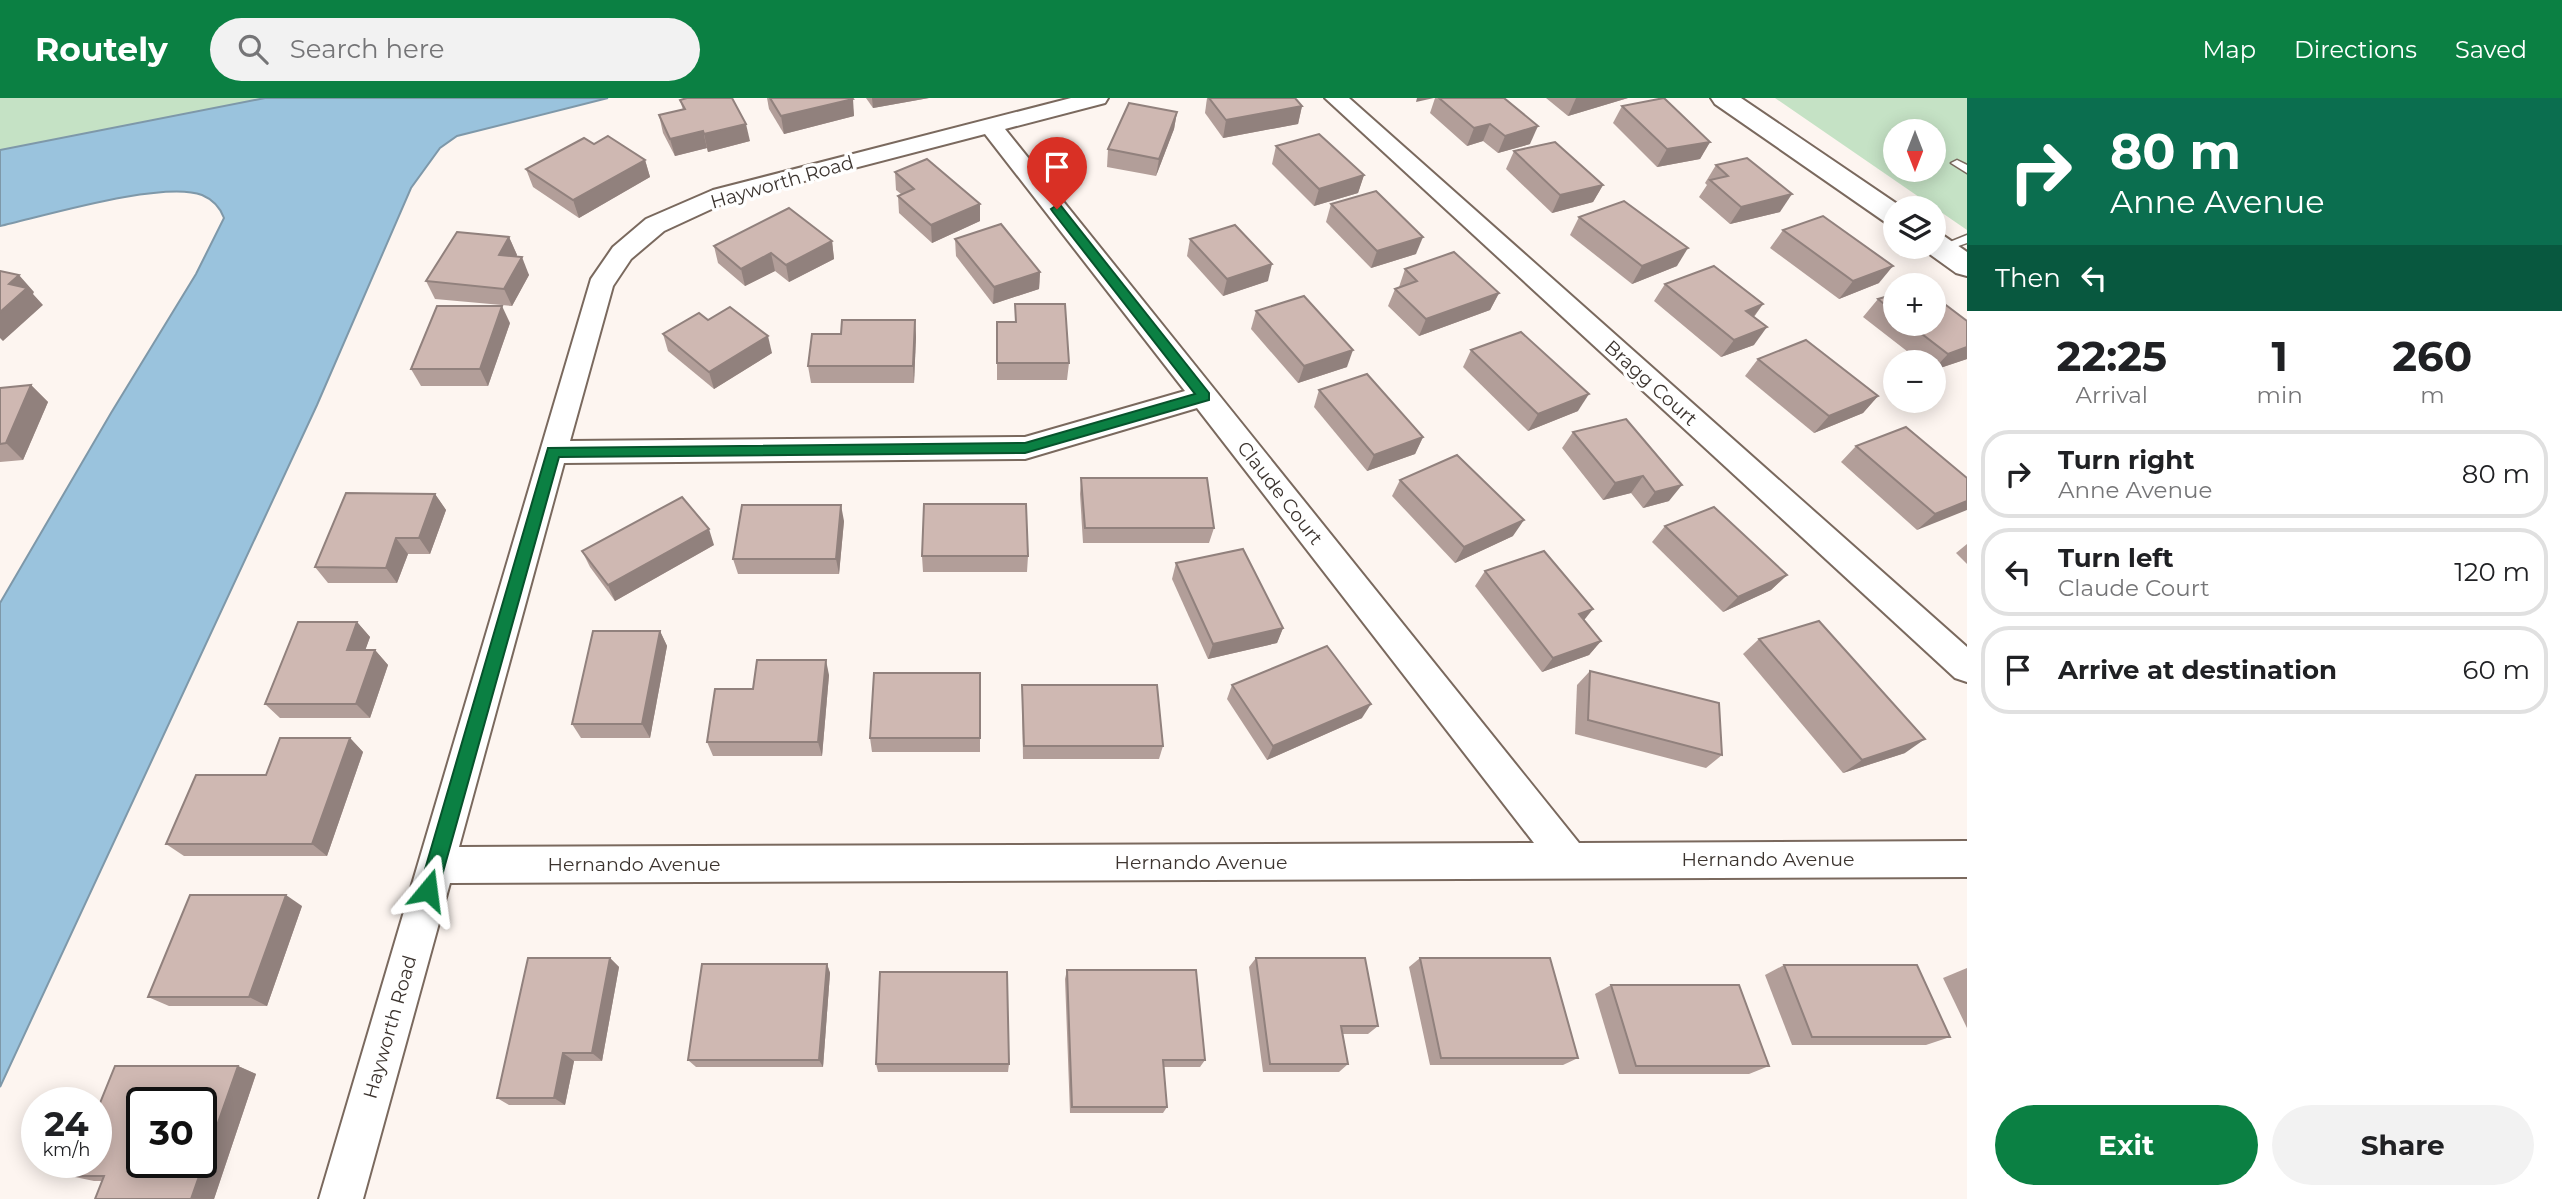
<!DOCTYPE html>
<html lang="en">
<head>
<meta charset="utf-8">
<style>
  body { margin:0; font-family:Montserrat,sans-serif; background:#f2f2f2; color:#202124; height:100vh; display:flex; flex-direction:column; font-size:26px; white-space:nowrap }
  * { box-sizing:border-box; margin:0 }
  p { font-size:23px; color:#757577 }
  .icon { flex:none; width:38px; height:38px; fill:none; stroke:currentColor; stroke-width:2; stroke-linecap:round; stroke-linejoin:round }
  .map { position:relative; flex:1; overflow:hidden }
  .sheet { display:flex; flex-direction:column; background:#fff; width:595px }
  .sheet>* { flex:none }
  .hud { background:#0b6e4f; color:#fff; overflow:hidden }
  .needle { width:46px; rotate:180deg }
  .buttons { position:absolute; left:1883px; top:21px; display:grid; gap:14px }
  .buttons a { display:grid; place-items:center; width:63px; height:63px; border-radius:50%; background:#fff; box-shadow:0 4px 18px #0003; font-size:35px }
  .speed { position:absolute; left:21px; top:989px; display:flex; gap:14px; font-size:35px; font-weight:700; text-align:center }
  .speed>* { display:grid; place-content:center; width:91px; height:91px; border-radius:50%; background:#fff; box-shadow:0 4px 18px #0003; line-height:1 }
  .speed small { font-size:18px; font-weight:400 }
  .speed .limit { border:4px solid #111; border-radius:10px; background:#fff; color:#111 }
  .pin { position:absolute; display:grid; place-items:center; width:60px; height:60px; color:#fff; margin:-72px -30px; border-radius:50% 50% 50% 0; rotate:-45deg; box-shadow:0 0 7px #0007 }
  .pin .icon { rotate:45deg }
  .me { position:absolute; width:77px; margin:-38px; rotate:16deg; stroke-linejoin:round; filter:drop-shadow(0 0 5px #0008) }
  .turn { display:flex; align-items:center; gap:24px; height:147px; padding:0 28px; font-size:32px }
  .turn .icon { width:91px; height:91px; stroke-width:2.5 }
  .turn b { display:block; font-size:49px; line-height:60px }
  .then { display:flex; align-items:center; height:66px; padding:0 28px; background:#0003; gap:14px; font-size:26px }
  .eta { display:flex; justify-content:space-evenly; align-items:center; height:119px; text-align:center }
  .eta b { font-size:42px; font-weight:700; line-height:49px }
  .button { display:flex; gap:14px; margin-top:auto; padding:14px 28px }
  .button a { flex:1; height:80px; border-radius:42px; background:#0b8043; color:#fff; font-size:28px; font-weight:700; line-height:80px; text-align:center }
  .button a+a { background:#f2f2f2; color:#202124 }
  ul { padding:0; list-style:none }
  li { display:flex; align-items:center; gap:21px; height:88px; margin:0 14px 10px; padding:0 14px; border:4px solid #e0e0e0; border-radius:28px }
  li div { flex:1 }
  li b { display:block; font-size:26px }
  li em { font-style:normal }
  header { display:flex; align-items:center; gap:42px; box-sizing:border-box; height:98px; padding:0 35px; background:#0b8043; color:#fff }
  header strong { font-size:33px }
  nav { display:flex; gap:38px; margin-inline-start:auto; font-size:24px }
  .search { width:490px; height:63px; background:#f2f2f2; display:flex; align-items:center; gap:18px; box-sizing:border-box; padding:0 24px; border-radius:38px; color:#757577; font-size:26px }
  main { display:flex; flex:1; min-height:0 }
  .map>svg:first-child { display:block }
  .green { fill:#c5e2c5; fill-rule:evenodd }
  .water { fill:#9ac3dd; stroke:#7e98a9; stroke-width:2 }
  .lines { fill:none; stroke-linecap:round; stroke-linejoin:round }
  .service-casing { stroke:#7a695e; stroke-width:3 }
  .minor-casing { stroke:#7a695e; stroke-width:4 }
  .tertiary-casing { stroke:#7a695e; stroke-width:4 }
  .service { fill:#fff; fill-rule:evenodd }
  .minor { fill:#fff; fill-rule:evenodd }
  .tertiary { fill:#fff; fill-rule:evenodd }
  .wall { fill:#b29e99 }
  .shaded-wall { fill:#91817d }
  .building { fill:#cfb8b2; stroke:#91817d; stroke-width:2; fill-rule:evenodd }
  .route { fill:#0b8043; stroke:#07532c; stroke-width:2 }
  .labels { text-anchor:middle; dominant-baseline:central; stroke-width:7; stroke-linejoin:round; paint-order:stroke }
  .street-label { font-size:19px; fill:#3c342f; stroke:#fff }
</style>
</head>
<body>
<header>
<strong>Routely</strong>
<div class="search"><svg class="icon" aria-label="search" viewBox="0 0 24 24"><circle cx="10" cy="10" r="6"/><path d="M15 15l6 6"/></svg>Search here</div>
<nav><a>Map</a><a>Directions</a><a>Saved</a></nav>
</header>
<main>
<div class="map">
<svg width="1967" height="1101" viewBox="0 0 1967 1101">
  <rect width="100%" height="100%" fill="#fdf5f0"/>
  <g class="green">
    <path d="M0,0h265l-265,52z"/>
    <path d="M1775,0h192v132zM1895,33h39v39h-39z"/>
  </g>
  <path class="water" d="M265,0h343l-151,38 -17,12 -29,40 -94,217 -317,682v-484l111,-190 85,-139 28,-56c-4,-11 -10,-18 -22,-23 -38,-15 -158,21 -202,31v-76z"/>
  <g class="lines">
    <defs>
      <g id="service">
        <path d="M1957,62l10,5v8l-16,-10z"/>
        <path d="M1967,137v8l-26,9 -6,-4z"/>
      </g>
      <g id="minor">
        <path d="M1071,0h37l-3,5 -100,26 574,714 388,-2v36l-1517,6 -87,316h-44l272,-920 22,-32 33,-28 67,-29zM985,36l200,257 -160,46 -455,4 43,-155 18,-27 33,-28 67,-31zM1197,310l337,435 -1075,4 105,-384 461,-4z"/>
        <path d="M1325,0h24l618,549v35l-12,-4z"/>
      </g>
      <g id="tertiary">
        <path d="M1711,0h30l162,110h-8v17l-10,-3 -170,-118z"/>
        <path d="M1934,136l10,2 23,16v24l-11,-3 -32,-23 -2,-3h12z"/>
      </g>
    </defs>
    <use href="#service" class="service-casing"/>
    <use href="#minor" class="minor-casing"/>
    <use href="#tertiary" class="tertiary-casing"/>
    <use href="#service" class="service"/>
    <use href="#minor" class="minor"/>
    <use href="#tertiary" class="tertiary"/>
  </g>
  <g class="wall">
    <path d="M767,0h85l2,18 -70,18 -15,-25z"/>
    <path d="M866,0h63l-56,10z"/>
    <path d="M1207,0h88l7,8 -4,18 -75,14 -18,-25z"/>
    <path d="M1435,0h69l26,46 -32,9 -15,-12 -16,5 -37,-33z"/>
    <path d="M1546,0h82l-60,18z"/>
    <path d="M680,2l70,41 -42,11 -1,-4 -32,8 -12,-23 -4,-18 24,-5z"/>
    <path d="M1622,8l88,36 -10,17 -43,8 -44,-44z"/>
    <path d="M1177,14l-3,17 -18,47 -49,-9 1,-18z"/>
    <path d="M594,46l51,16 5,17 -71,41 -46,-31 -7,-18z"/>
    <path d="M1276,48l88,29 -6,18 -44,13 -42,-42z"/>
    <path d="M1514,53l89,34 -10,17 -41,11 -46,-44z"/>
    <path d="M1716,67l64,47 -50,12 -31,-27 8,-12 -2,-2z"/>
    <path d="M895,74l85,49 -48,22 -33,-30 -1,-17 3,-2 -5,-4z"/>
    <path d="M1331,106l85,50 -45,14 -45,-46z"/>
    <path d="M1579,119l98,49 -45,18 -62,-49z"/>
    <path d="M1783,132l96,53 -40,16 -69,-51z"/>
    <path d="M509,139l8,18 -1,2 13,18 -17,31 -77,-7 -9,-18z"/>
    <path d="M955,141l85,33 -1,17 -46,15 -37,-48z"/>
    <path d="M1190,141l78,42 -45,15 -36,-40z"/>
    <path d="M832,143l2,18 -45,23 -14,-11 -30,15 -27,-23 -4,-17z"/>
    <path d="M1405,171l94,24 -9,17 -71,26 -31,-30 7,-17 4,-2z"/>
    <path d="M1665,186l98,20 -9,13v28l-33,12 -67,-56z"/>
    <path d="M1895,196v30h39l33,-3v38l-33,11v-8h-13l-58,-45 15,-18z"/>
    <path d="M1015,206l54,59 -2,17h-70v-58h18z"/>
    <path d="M1256,213l91,56 -49,16 -47,-54z"/>
    <path d="M708,222l64,33 -58,36 -46,-38 -5,-17z"/>
    <path d="M915,222l1,17 -2,46h-103l-3,-17z"/>
    <path d="M510,225l-22,63h-67l-10,-17z"/>
    <path d="M1471,252l107,61 -50,20 -65,-64z"/>
    <path d="M1758,261l120,37 -15,17 -49,20 -69,-57z"/>
    <path d="M31,287l17,17 -25,58 -23,2v-74z"/>
    <path d="M1319,292l104,47 -8,17 -48,17 -53,-64z"/>
    <path d="M1626,321l43,82 -26,7 -12,-15 -28,7 -41,-52 11,-16z"/>
    <path d="M1856,348l111,55 -50,29 -76,-68z"/>
    <path d="M1081,380l133,50 -5,15h-126l-3,-49z"/>
    <path d="M1400,382l113,56 -58,27 -63,-67z"/>
    <path d="M435,396l11,16 -16,44h-22l-11,29h-69l-13,-16z"/>
    <path d="M844,423l-5,53h-101l-5,-15z"/>
    <path d="M1665,428l122,49 -16,15 -48,22 -71,-70z"/>
    <path d="M1967,446v20l-11,-11z"/>
    <path d="M714,447l-99,56 -25,-34 -8,-16z"/>
    <path d="M922,458h106l-1,16h-104z"/>
    <path d="M1176,465l107,65 -6,15 -69,16 -36,-80z"/>
    <path d="M1485,473l116,70 -12,14 -47,17 -67,-86z"/>
    <path d="M357,524l13,15 -5,13h10l13,15 -18,53h-90l-15,-14z"/>
    <path d="M660,533l7,15 -17,92h-69l-9,-14z"/>
    <path d="M1759,541l146,114 -62,20 -100,-119z"/>
    <path d="M1590,573l132,84 -16,13 -131,-34 2,-49z"/>
    <path d="M980,575v79h-108l-2,-14z"/>
    <path d="M829,577l-7,81h-109l-6,-14 46,-53z"/>
    <path d="M1022,587l141,61 -4,13h-136l-1,-60z"/>
    <path d="M1232,587l130,33 -95,42 -40,-61z"/>
    <path d="M350,640l13,14 -36,104h-143l-18,-12 100,-69z"/>
    <path d="M302,808l-35,100h-98l-21,-9z"/>
    <path d="M610,860l9,9 -17,94h-28l-9,44h-56l-12,-7z"/>
    <path d="M1256,860l122,68 -10,8h-25l5,30 -9,8h-76l-14,-105z"/>
    <path d="M1420,860l158,100 -15,7h-133l-21,-98z"/>
    <path d="M827,866l3,9 -7,94h-127l-8,-7z"/>
    <path d="M1784,867l166,72 -24,8h-134l-27,-70z"/>
    <path d="M1967,870v60l-24,-50z"/>
    <path d="M1067,872l138,90 -5,7h-36l3,40 -4,6h-93l-5,-134z"/>
    <path d="M1611,887l158,81 -20,8h-130l-24,-80z"/>
    <path d="M876,966h133l-1,8h-130z"/>
    <path d="M238,968l18,8 -42,125h-119l7,-18h-8l-24,-5z"/>
  </g>
  <g class="shaded-wall">
    <path d="M872,0h57l-56,10z"/>
    <path d="M1417,0h17l-18,4z"/>
    <path d="M1576,0h52l-60,18z"/>
    <path d="M853,1l1,17 -70,18 -3,-18z"/>
    <path d="M1302,8l-4,18 -75,14 3,-18z"/>
    <path d="M1177,14l-3,17 -18,47 3,-17z"/>
    <path d="M746,26l4,17 -42,11 -4,-18z"/>
    <path d="M1490,26l-7,17 -16,5 7,-18z"/>
    <path d="M1538,28l-8,18 -32,9 7,-17z"/>
    <path d="M703,33l4,17 -32,8 -5,-17z"/>
    <path d="M1710,44l-10,17 -43,8 10,-18z"/>
    <path d="M645,62l5,17 -71,41 -6,-18z"/>
    <path d="M1364,77l-6,18 -44,13 5,-17z"/>
    <path d="M1603,87l-10,17 -41,11 8,-18z"/>
    <path d="M1792,96l-12,18 -50,12 11,-17z"/>
    <path d="M980,106v17l-48,22 -1,-18z"/>
    <path d="M509,139l8,18 -11,17 -7,-17z"/>
    <path d="M1423,139l-7,17 -45,14 6,-17z"/>
    <path d="M832,143l2,18 -45,23 -3,-17z"/>
    <path d="M1688,150l-11,18 -45,18 10,-18z"/>
    <path d="M771,155l4,18 -30,15 -4,-17z"/>
    <path d="M522,159l7,18 -17,31 -8,-17z"/>
    <path d="M1272,166l-4,17 -45,15 4,-17z"/>
    <path d="M1893,168l-14,17 -40,16 14,-18z"/>
    <path d="M1040,174l-1,17 -46,15 1,-17z"/>
    <path d="M19,177l15,17 -1,2 10,11 -40,36 -3,-3v-26l9,-28z"/>
    <path d="M1499,195l-9,17 -71,26 7,-17z"/>
    <path d="M1763,206l-13,17 -4,-10z"/>
    <path d="M502,208l8,17 -22,63 -8,-17z"/>
    <path d="M915,222l1,17 -2,46 -1,-17z"/>
    <path d="M1767,229l-13,18 -33,12 13,-17z"/>
    <path d="M768,238l4,17 -58,36 -5,-17z"/>
    <path d="M1967,249v12l-33,11v-1l14,-15z"/>
    <path d="M1353,252l-6,17 -49,16 6,-17z"/>
    <path d="M31,287l17,17 -25,58 -17,-17z"/>
    <path d="M1589,296l-11,17 -50,20 10,-17z"/>
    <path d="M1878,298l-15,17 -49,20 15,-17z"/>
    <path d="M1423,339l-8,17 -48,17 7,-16z"/>
    <path d="M1643,378l-12,17 -28,7 12,-17z"/>
    <path d="M1682,387l-13,16 -26,7 12,-16z"/>
    <path d="M435,396l11,16 -16,44 -11,-16z"/>
    <path d="M1967,403v9l-50,20 18,-16z"/>
    <path d="M841,407l3,16 -5,53 -3,-15z"/>
    <path d="M1524,422l-11,16 -58,27 9,-16z"/>
    <path d="M709,431l5,16 -99,56 -7,-16z"/>
    <path d="M396,440l12,16 -11,29 -11,-15z"/>
    <path d="M1787,477l-16,15 -48,22 15,-15z"/>
    <path d="M1593,511l-12,15 -2,-10z"/>
    <path d="M357,524l13,15 -10,28 -13,-15z"/>
    <path d="M1283,530l-6,15 -69,16 5,-15z"/>
    <path d="M660,533l7,15 -17,92 -8,-14z"/>
    <path d="M1601,543l-12,14 -47,17 11,-14z"/>
    <path d="M375,552l13,15 -18,53 -14,-14z"/>
    <path d="M826,562l3,15 -7,81 -4,-14z"/>
    <path d="M1371,606l-9,14 -95,42 6,-14z"/>
    <path d="M350,640l13,14 -36,104 -15,-12z"/>
    <path d="M1925,641l-20,14 -62,20 19,-13z"/>
    <path d="M286,797l16,11 -35,100 -18,-9z"/>
    <path d="M610,860l9,9 -17,94 -10,-8z"/>
    <path d="M827,866l3,9 -7,94 -4,-7z"/>
    <path d="M563,955l11,8 -9,44 -11,-7z"/>
    <path d="M238,968l18,8 -42,125h-23z"/>
  </g>
  <g class="building">
    <path d="M687,0h45l14,26 -42,10 -1,-3 -33,8 -11,-24 26,-6 -5,-9z"/>
    <path d="M770,0h82l1,1 -72,17z"/>
    <path d="M1209,0h86l7,8 -76,14z"/>
    <path d="M1439,0h65l34,28 -33,10 -15,-12 -16,4z"/>
    <path d="M1664,0l46,44 -43,7 -45,-43z"/>
    <path d="M1129,5l48,9 -18,47 -51,-10z"/>
    <path d="M1319,36l45,41 -45,14 -43,-43z"/>
    <path d="M608,38l37,24 -72,40 -47,-31 58,-31 10,6z"/>
    <path d="M1555,44l48,43 -43,10 -46,-44z"/>
    <path d="M1747,60l45,36 -51,13 -31,-27 18,-4 -12,-11z"/>
    <path d="M927,61l53,45 -49,21 -33,-29 16,-7 -19,-17z"/>
    <path d="M1376,93l47,46 -46,14 -46,-47z"/>
    <path d="M1624,103l64,47 -46,18 -63,-49z"/>
    <path d="M789,110l43,33 -46,24 -15,-12 -30,16 -27,-23z"/>
    <path d="M1823,118l70,50 -40,15 -70,-51z"/>
    <path d="M1001,126l39,48 -46,15 -39,-48z"/>
    <path d="M1235,127l37,39 -45,15 -37,-40z"/>
    <path d="M457,134l52,5 -10,18 23,2 -18,32 -78,-8z"/>
    <path d="M1454,154l45,41 -73,26 -31,-30 22,-8 -12,-12z"/>
    <path d="M1714,168l49,38 -17,7 21,16 -33,13 -69,-56z"/>
    <path d="M0,173l19,4 -10,9 18,4 -27,24z"/>
    <path d="M1895,196v19l-17,-14z"/>
    <path d="M1304,198l49,54 -49,16 -48,-55z"/>
    <path d="M1934,198l33,25v26l-19,7 -39,-30h25z"/>
    <path d="M1015,206h50l4,59h-72v-41h19z"/>
    <path d="M437,208h65l-22,63h-69z"/>
    <path d="M730,209l38,29 -59,36 -46,-38 36,-21 9,7z"/>
    <path d="M842,222h73l-2,46h-105l4,-32h29z"/>
    <path d="M1521,234l68,62 -51,20 -67,-64z"/>
    <path d="M1806,242l72,56 -49,20 -71,-57z"/>
    <path d="M1367,276l56,63 -49,18 -55,-65z"/>
    <path d="M31,287l-25,58 -6,1v-56z"/>
    <path d="M1626,321l56,66 -27,7 -12,-16 -28,7 -42,-51z"/>
    <path d="M1906,329l61,51v23l-32,13 -79,-68z"/>
    <path d="M1457,357l67,65 -60,27 -64,-67z"/>
    <path d="M1081,380h126l7,50h-129z"/>
    <path d="M346,395l89,1 -16,44h-23l-10,30 -71,-1z"/>
    <path d="M682,399l27,32 -101,56 -26,-34z"/>
    <path d="M924,406h102l2,52h-106z"/>
    <path d="M742,407h99l-5,54h-103z"/>
    <path d="M1714,409l73,68 -49,22 -73,-71z"/>
    <path d="M1243,451l40,79 -70,16 -37,-81z"/>
    <path d="M1544,453l49,58 -14,5 22,27 -48,17 -68,-87z"/>
    <path d="M1819,523l106,118 -63,21 -103,-121z"/>
    <path d="M298,524h59l-10,28h28l-19,54h-91z"/>
    <path d="M593,533h67l-18,93h-70z"/>
    <path d="M1327,548l44,58 -98,42 -41,-61z"/>
    <path d="M757,562h69l-8,82h-111l8,-53h38z"/>
    <path d="M1590,573l129,32 3,52 -134,-35z"/>
    <path d="M874,575h106v65h-110z"/>
    <path d="M1022,587h135l6,61h-139z"/>
    <path d="M280,640h70l-38,106h-146l30,-69h70z"/>
    <path d="M190,797h96l-37,102h-101z"/>
    <path d="M528,860h82l-18,95h-29l-9,45h-57z"/>
    <path d="M1256,860h109l13,68h-37l7,38h-78z"/>
    <path d="M1420,860h130l28,100h-137z"/>
    <path d="M702,866h125l-8,96h-131z"/>
    <path d="M1784,867h133l33,72h-138z"/>
    <path d="M1067,872h129l9,90h-42l4,47h-95z"/>
    <path d="M880,874h127l2,92h-133z"/>
    <path d="M1611,887h128l30,81h-133z"/>
    <path d="M115,968h123l-47,133h-96l9,-23h-34l6,-14h20v-49zM142,1004h59v60h-59z"/>
  </g>
  <path class="route" d="M1057,107l4,1 148,187v7l-184,53 -466,4 -121,433 -3,7 -7,2 -6,-2 -3,-7 129,-442 477,-5 170,-49 -142,-182 -2,-3z"/>
  <g class="labels">
    <g class="street-label">
      <text transform="translate(782 84) rotate(-16)">Hayworth Road</text>
      <text transform="translate(1651 285) rotate(42)">Bragg Court</text>
      <text transform="translate(1280 395) rotate(52)">Claude Court</text>
      <text x="1768" y="761">Hernando Avenue</text>
      <text x="1201" y="764">Hernando Avenue</text>
      <text x="634" y="766">Hernando Avenue</text>
      <text transform="translate(390 929) rotate(-74)">Hayworth Road</text>
    </g>
  </g>
</svg>
<div class="buttons">
<a><svg class="needle" viewBox="-14 -14 28 28"><path d="M0-13l5 13h-10z" fill="#e53935"/><path d="M0 13l5-13h-10z" fill="#757577"/></svg></a>
<a><svg class="icon" aria-label="layers" viewBox="0 0 24 24"><path d="M12 4l9 5-9 5-9-5zM3 14l9 5 9-5"/></svg></a>
<a>+</a>
<a>−</a>
</div>
<div class="speed"><div>24<small>km/h</small></div><div class="limit">30</div></div>
<div class="pin" style="left:1057px;top:111px;background:#d93025"><svg class="icon" aria-label="arrive" viewBox="0 0 24 24"><path d="M6 21V4h12l-3 4 3 4H6"/></svg></div>
<svg class="me" style="left:428px;top:792px" viewBox="-20 -20 40 40"><path d="M0-17L14 15 0 8-14 15z" fill="#0b8043" stroke="#fff" stroke-width="4"/></svg>
</div>
<section class="sheet">
<div class="hud">
<div class="turn"><svg class="icon" aria-label="right" viewBox="0 0 24 24"><path d="M7 20v-9h11M14 6l5 5-5 5"/></svg><div><b>80 m</b>Anne Avenue</div></div>
<div class="then">Then<svg class="icon" aria-label="left" viewBox="0 0 24 24"><path d="M17 20v-9H6M10 6l-5 5 5 5"/></svg></div>
</div>
<div class="eta">
<div><b>22:25</b><p>Arrival</p></div>
<div><b>1</b><p>min</p></div>
<div><b>260</b><p>m</p></div>
</div>
<ul>
<li><svg class="icon" aria-label="right" viewBox="0 0 24 24"><path d="M7 20v-9h11M14 6l5 5-5 5"/></svg><div><b>Turn right</b><p>Anne Avenue</p></div><em>80 m</em></li>
<li><svg class="icon" aria-label="left" viewBox="0 0 24 24"><path d="M17 20v-9H6M10 6l-5 5 5 5"/></svg><div><b>Turn left</b><p>Claude Court</p></div><em>120 m</em></li>
<li><svg class="icon" aria-label="arrive" viewBox="0 0 24 24"><path d="M6 21V4h12l-3 4 3 4H6"/></svg><div><b>Arrive at destination</b></div><em>60 m</em></li>
</ul>
<div class="button"><a>Exit</a><a>Share</a></div>
</section>
</main>
</body>
</html>
